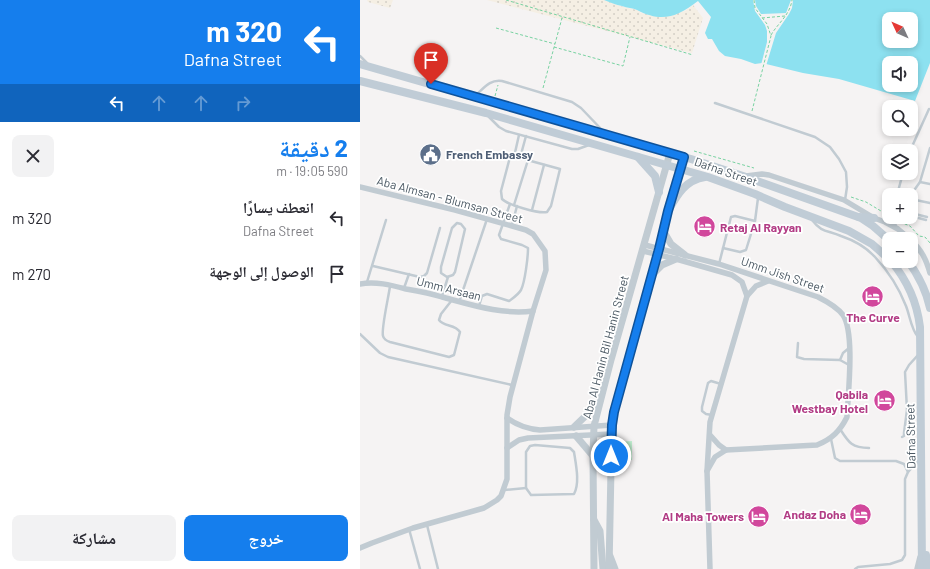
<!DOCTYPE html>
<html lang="ar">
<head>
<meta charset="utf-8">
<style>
  body { margin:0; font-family:Barlow,"Noto Naskh Arabic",sans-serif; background:#f2f2f3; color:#2b2b33; direction:rtl; height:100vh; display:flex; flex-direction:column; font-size:15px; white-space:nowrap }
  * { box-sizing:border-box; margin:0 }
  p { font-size:13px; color:#7c7c81 }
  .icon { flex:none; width:22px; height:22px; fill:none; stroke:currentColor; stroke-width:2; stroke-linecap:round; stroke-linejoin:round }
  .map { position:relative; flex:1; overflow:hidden; direction:ltr }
  .sheet { display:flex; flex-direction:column; background:#fff; width:360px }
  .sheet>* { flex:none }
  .top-card { background:#157eed; color:#fff; overflow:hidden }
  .needle { width:26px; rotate:314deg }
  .buttons { position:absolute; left:522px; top:12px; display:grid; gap:8px }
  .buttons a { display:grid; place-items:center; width:36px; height:36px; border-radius:8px; background:#fff; box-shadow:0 2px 6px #0003; font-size:20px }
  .pin { position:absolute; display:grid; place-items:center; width:34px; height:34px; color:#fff; margin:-41px -17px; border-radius:50% 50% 50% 0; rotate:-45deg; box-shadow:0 0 4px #0007 }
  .pin .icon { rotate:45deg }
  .me { position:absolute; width:44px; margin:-22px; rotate:0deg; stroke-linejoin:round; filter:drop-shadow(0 0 3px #0008) }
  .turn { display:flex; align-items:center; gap:14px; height:84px; padding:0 12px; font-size:18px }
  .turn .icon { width:52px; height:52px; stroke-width:2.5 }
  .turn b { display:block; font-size:28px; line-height:34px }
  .lanes { display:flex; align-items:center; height:38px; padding:0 12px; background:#0003; justify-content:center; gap:20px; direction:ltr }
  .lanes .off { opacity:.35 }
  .round { display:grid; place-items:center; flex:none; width:42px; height:42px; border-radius:8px; background:#f2f2f3 }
  .head { display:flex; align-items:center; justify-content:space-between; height:68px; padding:0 12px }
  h1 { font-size:24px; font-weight:700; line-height:30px; color:#157eed }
  .primary-button { display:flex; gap:8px; margin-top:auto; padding:8px 12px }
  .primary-button a { flex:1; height:46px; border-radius:8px; background:#157eed; color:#fff; font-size:16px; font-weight:700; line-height:46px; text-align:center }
  .primary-button a+a { background:#f2f2f3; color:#2b2b33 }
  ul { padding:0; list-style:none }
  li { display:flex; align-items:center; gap:12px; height:56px; padding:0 12px }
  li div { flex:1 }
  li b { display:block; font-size:15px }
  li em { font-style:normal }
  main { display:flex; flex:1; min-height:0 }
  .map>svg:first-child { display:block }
  .sand { fill:url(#sand-dots) }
  .park { fill:#c2f2d2 }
  .water { fill:#8de1f0; fill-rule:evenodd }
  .pier { fill:#f5f3f3 }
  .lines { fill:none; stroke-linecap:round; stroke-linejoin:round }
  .path { stroke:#78d2a1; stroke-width:1; stroke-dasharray:3 2; stroke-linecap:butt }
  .service { stroke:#c1cbd2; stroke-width:2.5 }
  .minor { stroke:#c1cbd2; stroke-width:5.5 }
  .tertiary { stroke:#c1cbd2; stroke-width:7 }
  .secondary { stroke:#c0ccd6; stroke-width:8 }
  .route-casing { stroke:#0e529a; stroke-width:10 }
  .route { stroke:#157eed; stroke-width:7 }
  .labels { text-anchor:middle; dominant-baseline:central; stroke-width:3.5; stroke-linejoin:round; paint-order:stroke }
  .service-label { font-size:12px; font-weight:bold; fill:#4e5e75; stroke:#fff; text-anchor:start }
  .street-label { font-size:12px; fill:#495762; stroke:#fff }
  .hotel-label { font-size:12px; font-weight:bold; fill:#b23c85; stroke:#fff; text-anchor:end }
</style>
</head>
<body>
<main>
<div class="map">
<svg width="570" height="569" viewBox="0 0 570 569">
  <defs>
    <pattern id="sand-dots" width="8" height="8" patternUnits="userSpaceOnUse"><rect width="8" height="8" fill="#f5efe4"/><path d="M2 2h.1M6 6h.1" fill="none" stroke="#d4cfc6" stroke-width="1.8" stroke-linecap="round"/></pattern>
  </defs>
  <rect width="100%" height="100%" fill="#f5f3f3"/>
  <g class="sand">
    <path d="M7,0h26l-3,8 -22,-6z"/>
    <path d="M127,0h117l16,6 17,4 4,3 19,4 25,-6 8,-6 10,13 -11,35z"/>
  </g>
  <path class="park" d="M272,441v19h-15v-18z"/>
  <path class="water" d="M244,0h326v63l-15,38 -76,-22 -36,-6 -41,-10 -7,1 -14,-5 -16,-3 -6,-5 -7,-12h-4l-3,-6 6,-16 -13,-16c-21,16 -36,22 -61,9 -4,-2 -10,-2 -15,-4 -6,-1 -12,-4 -18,-6zM529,19h22v22h-22zM529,63h22v22h-22z"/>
  <path class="pier" d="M393,0h2l1,6 5,8 25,-1 5,-13h2l-1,8 -3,6 -13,19 -10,33 -5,-1 6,-23v-11l-2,-6 -10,-14z"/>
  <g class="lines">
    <g class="path">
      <path d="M146,0l187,55"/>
      <path d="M402,18l23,-2"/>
      <path d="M136,28l59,16"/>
      <path d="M411,35c7,-12 19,-20 21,-35"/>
      <path d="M194,47l69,19 7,-29"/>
      <path d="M183,88l19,-70"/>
      <path d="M135,96l3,-11"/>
      <path d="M392,111l19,-75 -4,-12 -12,-16 -1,-8"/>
      <path d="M334,151l60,17"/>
      <path d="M491,197l15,5 20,12"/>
      <path d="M540,222l10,4 9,10 6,1 5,6"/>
    </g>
    <g class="service">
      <path d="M0,56l7,7"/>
      <path d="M116,95c8,-7 14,-16 26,-14l70,21 9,6 22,23"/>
      <path d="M355,103l100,34 15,10 9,12 7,13 1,15 -2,13"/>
      <path d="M129,117l10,10 7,4 66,18h6l11,-4"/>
      <path d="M550,151l19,-42"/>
      <path d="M150,157l10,1 40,11 -9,37 -4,6c-8,2 -39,-7 -45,-13l-1,-8z"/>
      <path d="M154,157l5,-22"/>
      <path d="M160,158l6,-22"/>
      <path d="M560,182l10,2"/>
      <path d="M537,195l6,-22"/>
      <path d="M551,199l4,-10 5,-7 10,-34"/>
      <path d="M551,199l19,4"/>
      <path d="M154,205l14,-45"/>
      <path d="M172,210l12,-45"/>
      <path d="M551,213l16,4"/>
      <path d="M551,216l15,4"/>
      <path d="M452,220c10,13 15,10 29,16 12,4 25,11 34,21 13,14 24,31 31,49 4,10 5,23 12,31"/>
      <path d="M525,222l5,-5"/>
      <path d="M97,223l4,1 4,5 -10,43 -2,3 -6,2 -6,-4v-6l11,-39z"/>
      <path d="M152,225l5,-19"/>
      <path d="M536,227l-1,-5 2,-5"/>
      <path d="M363,248l17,4 6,-2 9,-29 3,-23"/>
      <path d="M359,264l12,-47 4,-1 20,5"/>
      <path d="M13,266l47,11 4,-1 3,-3 13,-45"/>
      <path d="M7,282l19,-62"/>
      <path d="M30,286c-1,9 -9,43 -7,50 1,4 4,5 7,6l59,15 5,-2 6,-23c-5,-8 -16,-5 -21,-12l2,-6 11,-14"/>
      <path d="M44,288l5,-14"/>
      <path d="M82,296l6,-19"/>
      <path d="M99,302l28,-83"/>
      <path d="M119,306l3,-10 5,-2 22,7c4,-3 9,-6 12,-11 4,-8 7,-33 7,-42l-6,-3 -21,-6 -2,-4 11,-31"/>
      <path d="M0,334l20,19 8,4 124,28"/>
      <path d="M438,343l-1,14 7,2 36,1"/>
      <path d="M489,365l-9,-5 3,-7 6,-5"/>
      <path d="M352,415l-6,-1 -4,-3v-4l6,-24 3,-2 10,3"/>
      <path d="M480,429c9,14 12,19 29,19"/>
      <path d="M542,437l2,-1v-3l3,-23 -2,-38 4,-7 9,-10"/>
      <path d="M471,439l4,19 5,3h56l8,3 4,8"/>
      <path d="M175,445l35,3 4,4c2,13 6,31 0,42l-43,1 -5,-7v-36l4,-6z"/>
      <path d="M144,490l22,-2"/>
      <path d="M67,525l11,44"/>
      <path d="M49,529l11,40"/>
      <path d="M495,569l3,-2 32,-3 12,-4 3,-5v-76l3,-7 11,-12"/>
    </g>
    <g class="minor">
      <path d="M386,176l16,-2 7,1 75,25 30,18 11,4 13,7 12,10"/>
      <path d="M0,187l95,23 71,20 7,4 12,17 1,19 -13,41 -23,86 -3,18v64l-6,17 -4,4 -13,8 -71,20 -41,15 -12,5"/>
      <path d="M551,240c11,11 15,19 19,33"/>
      <path d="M285,245l74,19 99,33c8,4 19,10 25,18 12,18 5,79 4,102 -7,14 -15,22 -30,28l-91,5 -11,7 -8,14"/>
      <path d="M283,251l33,8 56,16 10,7 5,14"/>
      <path d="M0,284c15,-3 31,1 46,5 12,2 24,4 36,8 30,8 60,18 91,14"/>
      <path d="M147,418c11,8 20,11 33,12l72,-5"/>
      <path d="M350,435l9,10 7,5"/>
      <path d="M147,448l12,-8 9,-2 83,-4"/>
      <path d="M350,569l-3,-98 3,-49 37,-126 9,-10 12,-5"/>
      <path d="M557,569l3,-12"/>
    </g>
    <g class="tertiary">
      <path d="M304,232l7,12 14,11"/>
      <path d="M294,273l8,-8 14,-6"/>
      <path d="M214,427l25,-24"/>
      <path d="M216,436l17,20"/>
      <path d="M234,520l6,11 3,38"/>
      <path d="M250,556l5,13"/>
      <path d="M234,569l-1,-113 1,-30 17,-66 59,-207"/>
      <path d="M249,569l3,-150 47,-170 9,-38 16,-54"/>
    </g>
    <g class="secondary">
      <path d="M0,64l331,95 52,17 118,42 12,8 16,14"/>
      <path d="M0,81l126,32 222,64 47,17 30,13 64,24 23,13 17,15"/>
      <path d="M278,157l17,19 4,16"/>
      <path d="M308,211c9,-16 17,-31 37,-34"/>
      <path d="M499,217l15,1"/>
      <path d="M531,261c16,19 26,41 29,66l2,242"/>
      <path d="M548,261c11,15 18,29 22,47"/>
      <path d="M566,555l2,14"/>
    </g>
  </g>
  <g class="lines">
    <defs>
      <path id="route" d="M71,84l253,73 -16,54 -9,38 -45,163 -2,13 -1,31"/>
    </defs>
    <use href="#route" class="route-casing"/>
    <use href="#route" class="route"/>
  </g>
  <defs>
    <symbol id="civic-disc" viewBox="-11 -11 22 22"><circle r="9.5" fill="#5c6f8a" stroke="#fff"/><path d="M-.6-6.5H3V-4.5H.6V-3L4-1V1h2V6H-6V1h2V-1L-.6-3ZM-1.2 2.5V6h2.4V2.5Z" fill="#fff"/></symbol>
    <symbol id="hotel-disc" viewBox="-11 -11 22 22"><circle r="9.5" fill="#d1479c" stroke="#fff"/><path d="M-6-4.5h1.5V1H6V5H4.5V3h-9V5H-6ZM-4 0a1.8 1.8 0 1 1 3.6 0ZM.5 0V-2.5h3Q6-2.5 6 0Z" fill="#fff"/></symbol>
  </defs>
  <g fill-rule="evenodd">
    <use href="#civic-disc" x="58" y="142" width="25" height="25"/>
    <use href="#hotel-disc" x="332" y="214" width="25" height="25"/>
    <use href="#hotel-disc" x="500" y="284" width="25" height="25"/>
    <use href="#hotel-disc" x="512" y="388" width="25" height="25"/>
    <use href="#hotel-disc" x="488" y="502" width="25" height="25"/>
    <use href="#hotel-disc" x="386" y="504" width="25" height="25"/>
  </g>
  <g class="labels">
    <g class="service-label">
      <text x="86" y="154">French Embassy</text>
    </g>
    <g class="street-label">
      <text transform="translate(366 171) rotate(19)">Dafna Street</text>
      <text transform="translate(90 199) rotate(15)">Aba Almsan - Blumsan Street</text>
      <text transform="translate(423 274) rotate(19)">Umm Jish Street</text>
      <text transform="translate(89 288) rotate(14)">Umm Arsaan</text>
      <text transform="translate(245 347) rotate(-75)">Aba Al Hanin Bil Hanin Street</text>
      <text transform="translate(550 436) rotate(-91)">Dafna Street</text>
    </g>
    <g class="hotel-label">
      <text x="360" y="227" text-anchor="start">Retaj Al Rayyan</text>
      <text x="513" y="317" text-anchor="middle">The Curve</text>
      <text x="508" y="394">Qabila<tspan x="508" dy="14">Westbay Hotel</tspan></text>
      <text x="486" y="514">Andaz Doha</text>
      <text x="384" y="516">Al Maha Towers</text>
    </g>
  </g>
</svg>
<div class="buttons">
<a><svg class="needle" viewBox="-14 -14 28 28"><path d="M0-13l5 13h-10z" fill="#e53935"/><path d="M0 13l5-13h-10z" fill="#7c7c81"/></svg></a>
<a><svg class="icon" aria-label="sound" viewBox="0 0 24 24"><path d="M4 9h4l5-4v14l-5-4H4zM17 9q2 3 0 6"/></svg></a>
<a><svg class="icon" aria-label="search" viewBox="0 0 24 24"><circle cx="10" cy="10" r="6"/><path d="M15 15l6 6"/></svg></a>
<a><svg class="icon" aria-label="layers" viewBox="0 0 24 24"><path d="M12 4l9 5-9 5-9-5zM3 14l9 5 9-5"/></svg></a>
<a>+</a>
<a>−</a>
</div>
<div class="pin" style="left:71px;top:84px;background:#d93025"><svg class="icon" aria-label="arrive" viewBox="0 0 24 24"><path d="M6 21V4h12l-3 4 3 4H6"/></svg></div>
<svg class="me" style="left:251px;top:456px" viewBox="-20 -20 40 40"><circle r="17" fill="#157eed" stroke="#fff" stroke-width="3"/><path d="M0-11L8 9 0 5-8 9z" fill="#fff"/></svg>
</div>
<section class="sheet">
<div class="top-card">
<div class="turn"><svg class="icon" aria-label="left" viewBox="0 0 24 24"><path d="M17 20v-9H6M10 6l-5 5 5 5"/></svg><div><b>320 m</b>Dafna Street</div></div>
<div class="lanes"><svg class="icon" aria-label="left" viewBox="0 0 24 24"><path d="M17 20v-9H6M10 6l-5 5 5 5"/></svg><svg class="icon off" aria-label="ahead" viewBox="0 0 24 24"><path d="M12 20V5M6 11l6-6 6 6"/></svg><svg class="icon off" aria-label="ahead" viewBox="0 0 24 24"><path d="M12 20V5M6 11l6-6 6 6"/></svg><svg class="icon off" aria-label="right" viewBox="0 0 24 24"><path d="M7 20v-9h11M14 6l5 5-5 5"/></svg></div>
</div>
<div class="head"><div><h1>2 دقيقة</h1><p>590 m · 19:05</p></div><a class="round"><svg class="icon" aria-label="close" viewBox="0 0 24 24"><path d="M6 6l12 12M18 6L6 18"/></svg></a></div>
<ul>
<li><svg class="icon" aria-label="left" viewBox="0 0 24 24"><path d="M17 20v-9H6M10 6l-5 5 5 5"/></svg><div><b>انعطف يسارًا</b><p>Dafna Street</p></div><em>320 m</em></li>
<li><svg class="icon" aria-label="arrive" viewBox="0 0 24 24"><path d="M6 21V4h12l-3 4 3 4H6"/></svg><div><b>الوصول إلى الوجهة</b></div><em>270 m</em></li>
</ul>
<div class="primary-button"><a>خروج</a><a>مشاركة</a></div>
</section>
</main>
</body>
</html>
